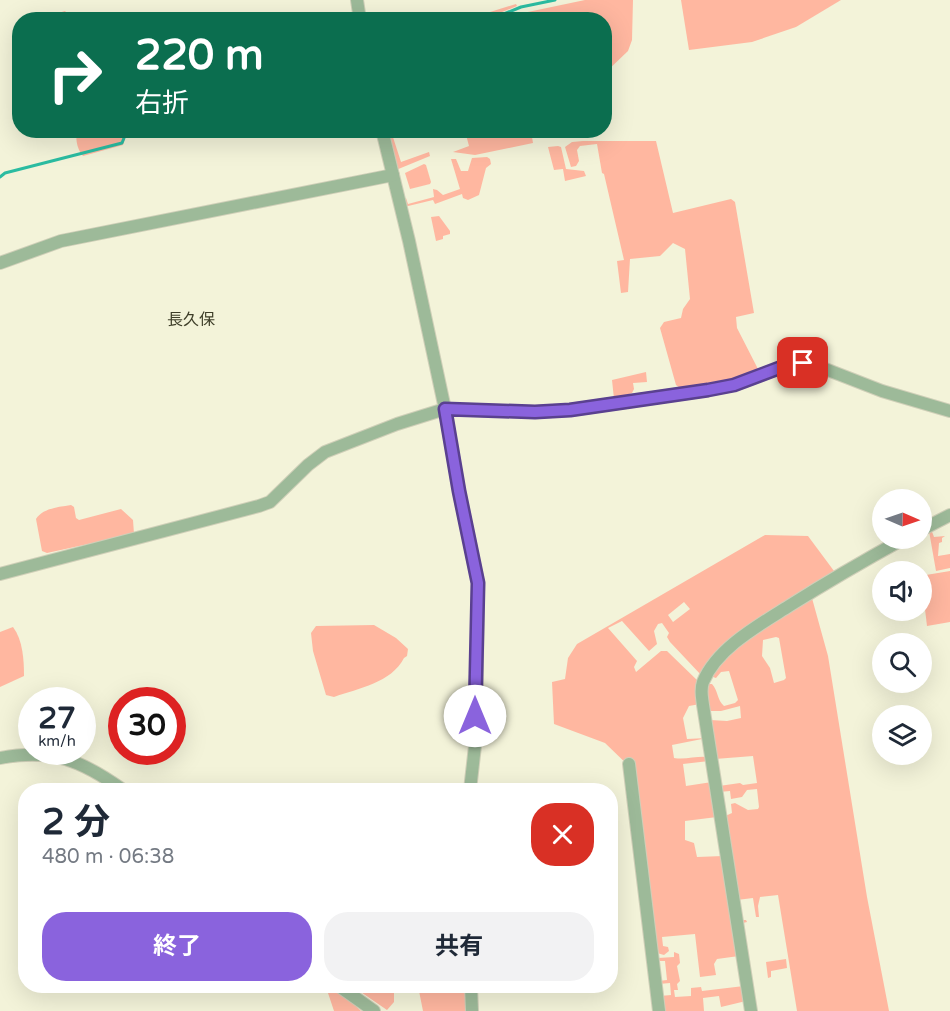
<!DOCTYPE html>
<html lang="ja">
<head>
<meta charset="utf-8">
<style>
  body { margin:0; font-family:"Varela Round","Noto Sans JP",sans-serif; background:#f2f2f3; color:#1f2937; height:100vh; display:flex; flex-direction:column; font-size:22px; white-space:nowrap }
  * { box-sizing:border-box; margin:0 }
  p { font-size:20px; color:#747a83 }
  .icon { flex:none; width:33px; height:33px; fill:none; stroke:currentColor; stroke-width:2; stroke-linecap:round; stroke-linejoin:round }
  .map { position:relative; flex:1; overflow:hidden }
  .sheet { position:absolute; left:18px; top:783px; width:600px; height:210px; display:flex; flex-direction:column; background:#fff; border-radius:24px; box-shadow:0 6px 24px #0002 }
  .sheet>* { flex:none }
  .guide { position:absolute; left:12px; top:12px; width:600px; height:126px; border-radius:24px; box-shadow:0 6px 24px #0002; background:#0b6e4f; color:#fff; overflow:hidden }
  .needle { width:39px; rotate:92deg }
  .buttons { position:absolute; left:872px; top:489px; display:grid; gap:12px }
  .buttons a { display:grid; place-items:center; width:60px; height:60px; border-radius:50%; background:#fff; box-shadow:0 6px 24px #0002; font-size:30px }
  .speed { position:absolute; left:18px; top:687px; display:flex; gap:12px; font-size:30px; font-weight:700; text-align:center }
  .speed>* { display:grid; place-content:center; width:78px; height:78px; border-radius:50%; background:#fff; box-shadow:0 6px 24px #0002; line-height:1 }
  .speed small { font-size:15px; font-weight:400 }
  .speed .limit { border:9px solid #d22; background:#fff; color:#111 }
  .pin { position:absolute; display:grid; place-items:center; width:51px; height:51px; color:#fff; margin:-26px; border-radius:12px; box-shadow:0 3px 9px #0006 }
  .me { position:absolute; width:66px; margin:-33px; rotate:0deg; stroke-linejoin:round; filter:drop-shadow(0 0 4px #0008) }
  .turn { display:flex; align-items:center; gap:21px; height:126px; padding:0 24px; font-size:27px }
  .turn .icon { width:78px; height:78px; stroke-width:2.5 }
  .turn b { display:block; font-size:42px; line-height:51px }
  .round { display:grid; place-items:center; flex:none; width:63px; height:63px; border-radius:24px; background:#f2f2f3 }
  .summary { display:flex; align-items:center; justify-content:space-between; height:102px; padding:0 24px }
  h1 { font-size:36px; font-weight:700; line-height:45px }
  .button { display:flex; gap:12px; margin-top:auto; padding:12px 24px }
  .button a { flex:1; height:69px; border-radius:24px; background:#8a63dd; color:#fff; font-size:24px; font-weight:700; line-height:69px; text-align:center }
  .button a+a { background:#f2f2f3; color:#1f2937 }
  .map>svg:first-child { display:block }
  .green { fill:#ffb7a0; fill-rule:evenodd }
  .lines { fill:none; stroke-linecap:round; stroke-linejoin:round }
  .stream { stroke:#2bbca1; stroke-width:3 }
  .minor-casing { stroke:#cfcfb8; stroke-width:14 }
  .minor { stroke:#9dba99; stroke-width:12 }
  .route-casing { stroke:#5a4090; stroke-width:15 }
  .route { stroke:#8a63dd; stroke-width:10 }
  .labels { text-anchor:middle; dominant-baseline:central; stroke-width:4.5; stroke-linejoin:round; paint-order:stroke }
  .neighbourhood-label { font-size:16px; fill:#3e3e29; stroke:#f3f3d9 }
</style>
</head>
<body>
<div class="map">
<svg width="950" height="1011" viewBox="0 0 950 1011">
  <rect width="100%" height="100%" fill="#f3f3d9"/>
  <g class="green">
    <path d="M585,0h48l-1,40 -4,11 -23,22 -1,-53 -98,-1 17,-6z"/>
    <path d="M681,0h160l-45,27 -44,15 -63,8z"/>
    <path d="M516,4l1,2 -32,13h-28l17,-2z"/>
    <path d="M65,11l7,8h-29l2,-2z"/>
    <path d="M124,131l1,8 -2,6 -40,11c-5,-5 -8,-16 -6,-23l8,-2z"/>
    <path d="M386,131h5l10,31 28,-10 1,4 -34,14z"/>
    <path d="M465,131h66l2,12 -58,12 -22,-3 16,-6z"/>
    <path d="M583,141h73l17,72 58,-14 4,3 19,111 -18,4 1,11 21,41 -1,4 -22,9 -55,6 -4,-3 -16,-57 4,-6 17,-4 2,-9 7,-10 -5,-50 -12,-6 -13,13 -30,3 -2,33 -7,1 -4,-32 7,-1 -20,-86 -2,-1 -5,-29 -17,2 -3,4 2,11 -3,5 -5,1 -6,-20 7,-5z"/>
    <path d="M558,146l3,1 5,22 18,2 2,5 -21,5 -2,-12 -9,1 -6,-23z"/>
    <path d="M487,157l3,2 1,5 -5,4 -7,27 -11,5 -5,-2 -1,-4 -27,10 -2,-4 -29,7 -1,-7 3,-2 2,6 26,-7 -1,-8 4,1 6,5 17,-6 -9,-30h5l5,12h7l4,-13z"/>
    <path d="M424,164l2,1 5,17 -1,2 -20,5 -5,-16z"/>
    <path d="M439,216l11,15v3l-7,2v3l-7,2 -5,-24z"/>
    <path d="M646,372l1,10 -14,1 1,6 -2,4 -18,6 -2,-19z"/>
    <path d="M71,505l3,2 2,11 3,2 42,-11 12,11 1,14 -87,19 -5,-2 -6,-32c7,-11 23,-12 35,-14z"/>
    <path d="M931,529l3,8 11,-1 -3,2v4l-3,1 -1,13 12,-2v14l-14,3 -7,-40z"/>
    <path d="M765,535l43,1 26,35 -24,20 18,65 39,241 22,114h-92l-19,-116 -18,2 -2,9 1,11h-3l-3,-19 -16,2 3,20h6l1,2 -8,2 -16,-107 9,-4 -1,-9 4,-1 13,7 10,-1 1,-2 -2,-18 -10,1 -5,7 -11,2 -1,-8 -11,1v-6l21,-3 3,2 14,-2 -4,-27 -38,3 -5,-39 17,1 14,-3 -1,-12 -19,5h-14v-27h5c6,6 5,16 12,22l11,-3 3,-3 -9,-29 -8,1 -5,6 -3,-1 -1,-3 -10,2 -32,-34 -3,-5 2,-4 -7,-10 -4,1 -4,7 3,13 -8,7 -27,-30 -14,7 29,33 -3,6 2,5 25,-21h6l33,32v21l-11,2 -6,12 4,21 20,-1 -35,7 2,13c11,2 22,-2 34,-1l1,4 -26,3 3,22 26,-4 5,35 -32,4v19l9,3 3,14 26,-1 16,100 -22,3 -3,5 2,11 -16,2 -5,-43 -33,3 1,9 5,1 1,4 -5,4 -7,-2 -24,-183 -28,-27 -51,-19 -2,-42 13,-3 3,-21 9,-14zM684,602l6,7 -17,13 -5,-7zM776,637l3,1 7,40 -2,2 -10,3 -4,-15 -8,-12 1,-16z"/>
    <path d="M950,571v51l-23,4 -5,-42 4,-9z"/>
    <path d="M374,625l22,13 12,11 -1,7 -3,2c-13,25 -45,30 -70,39l-8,-2 -13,-44 -2,-18 5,-7z"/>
    <path d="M13,627c10,13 11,34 11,49l-24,11v-55z"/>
    <path d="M674,952l5,2 1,9 -3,3 3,15 -3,3 1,6h-4l1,7 16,-1v-8l10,-1 1,4 42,-5 2,15 -25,6 -2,-11 -16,2 1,13h-43l-1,-15 11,-1 -1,-12 -11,1v-3l8,-1 -2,-19h-7v-3l16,-1z"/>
    <path d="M786,959l1,9 -16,3v6l-3,1 -2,-16z"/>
    <path d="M352,986h118l1,25h-48l-4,-20 -25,2v9l-7,8z"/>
    <path d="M336,987l25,24h-27l-6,-18 3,-5z"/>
  </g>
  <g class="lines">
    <g class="stream">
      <path d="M489,20l32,-13 34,-7"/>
      <path d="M0,177l5,-4 117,-30 2,-5 -2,-8"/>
    </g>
    <defs>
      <g id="minor">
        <path d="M357,0l3,20"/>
        <path d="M382,130l27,111 36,168 14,82 19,92 -2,154 -6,53"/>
        <path d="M0,263l61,-22 332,-66"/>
        <path d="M921,530l29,-15"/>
        <path d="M0,574l259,-68 11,-4 38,-37 17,-13 72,-28 48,-15 90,3 35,-2 138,-20 26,-5 53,-20 16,-2 12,2 67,26 68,20"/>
        <path d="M0,758c52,-10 81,2 123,32"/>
        <path d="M629,764l30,247"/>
        <path d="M339,986l35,25"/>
        <path d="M471,986l1,25"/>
        <path d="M751,1011l-48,-306c-1,-8 -3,-15 0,-23 14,-34 56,-57 86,-76 38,-24 76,-46 116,-68"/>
      </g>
    </defs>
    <use href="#minor" class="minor-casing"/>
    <use href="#minor" class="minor"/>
  </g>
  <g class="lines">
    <defs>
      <path id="route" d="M475,716l3,-133 -19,-92 -14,-82 90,3 35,-2 138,-20 26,-5 53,-20 16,-2"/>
    </defs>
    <use href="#route" class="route-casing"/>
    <use href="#route" class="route"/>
  </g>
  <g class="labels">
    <g class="neighbourhood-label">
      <text x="191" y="320">長久保</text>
    </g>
  </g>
</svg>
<div class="buttons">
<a><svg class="needle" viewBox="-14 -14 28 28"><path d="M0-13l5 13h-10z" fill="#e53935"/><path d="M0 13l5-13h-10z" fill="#747a83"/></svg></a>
<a><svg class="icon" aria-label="sound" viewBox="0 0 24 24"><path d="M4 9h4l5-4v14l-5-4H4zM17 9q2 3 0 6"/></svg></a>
<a><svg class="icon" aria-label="search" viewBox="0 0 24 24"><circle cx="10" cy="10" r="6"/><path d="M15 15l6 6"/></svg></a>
<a><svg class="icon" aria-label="layers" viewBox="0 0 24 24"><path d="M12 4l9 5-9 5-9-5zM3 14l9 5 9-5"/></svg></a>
</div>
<div class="speed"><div>27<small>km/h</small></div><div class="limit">30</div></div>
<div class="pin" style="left:803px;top:363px;background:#d93025"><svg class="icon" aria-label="arrive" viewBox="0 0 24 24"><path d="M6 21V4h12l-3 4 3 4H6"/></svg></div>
<svg class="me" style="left:475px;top:716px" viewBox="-20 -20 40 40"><circle r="19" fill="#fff"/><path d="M0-13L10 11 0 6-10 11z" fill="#8a63dd"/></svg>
<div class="guide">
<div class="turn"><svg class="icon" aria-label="right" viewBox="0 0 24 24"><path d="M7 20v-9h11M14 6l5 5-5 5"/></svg><div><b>220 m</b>右折</div></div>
</div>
<section class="sheet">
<div class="summary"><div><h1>2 分</h1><p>480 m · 06:38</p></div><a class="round" style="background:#d93025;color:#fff"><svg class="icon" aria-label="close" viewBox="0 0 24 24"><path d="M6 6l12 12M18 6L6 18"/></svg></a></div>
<div class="button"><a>終了</a><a>共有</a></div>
</section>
</div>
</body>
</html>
